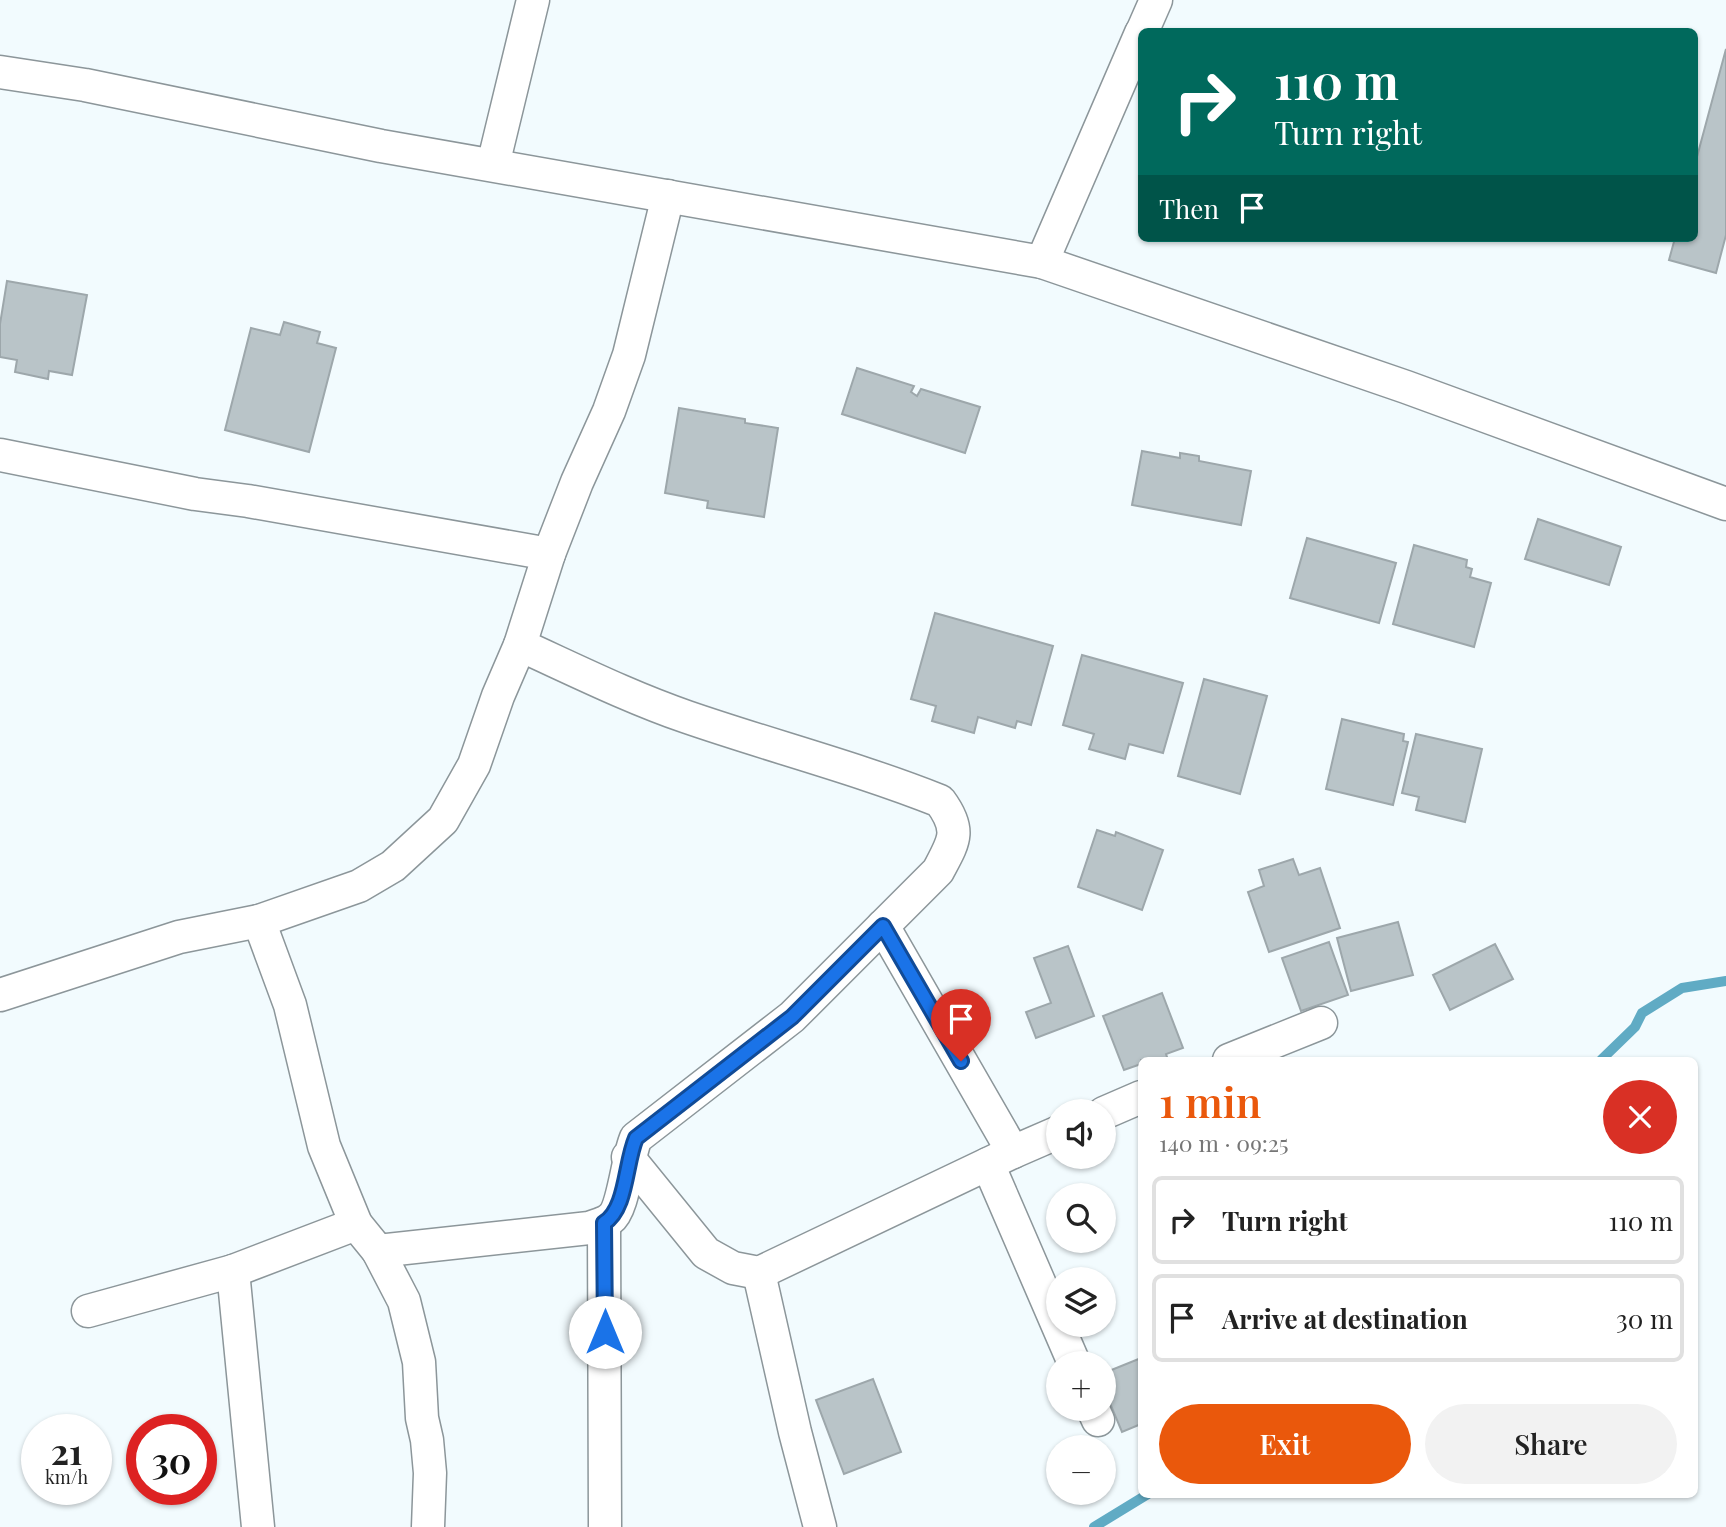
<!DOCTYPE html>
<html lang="en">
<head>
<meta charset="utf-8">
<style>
  body { margin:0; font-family:"Playfair Display",serif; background:#f2f2f2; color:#222; height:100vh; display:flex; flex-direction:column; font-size:26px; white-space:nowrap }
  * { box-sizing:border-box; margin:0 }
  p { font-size:23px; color:#767676 }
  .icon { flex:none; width:38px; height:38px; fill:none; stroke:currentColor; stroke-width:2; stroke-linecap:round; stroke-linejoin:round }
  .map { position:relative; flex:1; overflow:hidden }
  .sheet { position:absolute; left:1138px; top:1057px; width:560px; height:441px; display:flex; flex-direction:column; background:#fff; border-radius:10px; box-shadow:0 2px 5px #0004 }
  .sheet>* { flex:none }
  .top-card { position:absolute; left:1138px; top:28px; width:560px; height:214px; border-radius:10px; box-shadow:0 2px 5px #0004; background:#00695c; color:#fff; overflow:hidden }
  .fabs { position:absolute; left:1046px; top:1099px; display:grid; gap:14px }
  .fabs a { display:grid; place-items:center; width:70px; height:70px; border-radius:50%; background:#fff; box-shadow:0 2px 5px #0004; font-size:35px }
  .speed { position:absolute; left:21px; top:1414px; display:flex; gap:14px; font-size:35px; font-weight:700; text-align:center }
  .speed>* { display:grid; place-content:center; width:91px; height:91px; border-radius:50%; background:#fff; box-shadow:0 2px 5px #0004; line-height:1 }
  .speed small { font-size:18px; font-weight:400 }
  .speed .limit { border:10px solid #d22; background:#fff; color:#111 }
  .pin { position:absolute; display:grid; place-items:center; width:60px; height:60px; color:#fff; margin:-72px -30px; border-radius:50% 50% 50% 0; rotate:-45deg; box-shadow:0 0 7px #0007 }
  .pin .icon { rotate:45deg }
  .me { position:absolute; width:77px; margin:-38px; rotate:0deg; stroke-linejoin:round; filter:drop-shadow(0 0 5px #0008) }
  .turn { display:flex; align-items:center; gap:24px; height:147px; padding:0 21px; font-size:32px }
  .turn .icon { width:91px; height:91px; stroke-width:2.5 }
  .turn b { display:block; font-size:49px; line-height:60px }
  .then { display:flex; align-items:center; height:66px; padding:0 21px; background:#0003; gap:14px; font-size:26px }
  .round { display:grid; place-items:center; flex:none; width:74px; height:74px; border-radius:37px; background:#f2f2f2 }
  .head { display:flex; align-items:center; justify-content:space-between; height:119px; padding:0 21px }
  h1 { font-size:42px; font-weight:600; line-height:52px; color:#ea580c }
  .primary-button { display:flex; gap:14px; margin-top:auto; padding:14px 21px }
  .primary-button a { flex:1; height:80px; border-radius:42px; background:#ea580c; color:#fff; font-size:28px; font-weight:600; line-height:80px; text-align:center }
  .primary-button a+a { background:#f2f2f2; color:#222 }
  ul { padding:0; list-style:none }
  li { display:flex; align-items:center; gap:21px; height:88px; margin:0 14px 10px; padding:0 7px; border:4px solid #e0e0e0; border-radius:10px }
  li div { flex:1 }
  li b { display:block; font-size:26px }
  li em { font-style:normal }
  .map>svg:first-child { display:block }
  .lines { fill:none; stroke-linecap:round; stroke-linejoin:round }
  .stream { stroke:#60abc4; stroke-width:10 }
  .building { fill:#b9c4c8; stroke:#9da7ab; stroke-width:2 }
  .street-casing { stroke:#8c969a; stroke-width:35 }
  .street { stroke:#fff; stroke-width:32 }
  .route-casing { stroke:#114b97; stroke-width:18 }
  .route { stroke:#1a73e8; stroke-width:12 }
</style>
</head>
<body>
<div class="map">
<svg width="1726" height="1527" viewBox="0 0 1726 1527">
  <rect width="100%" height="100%" fill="#f2fbfe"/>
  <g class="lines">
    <g class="stream">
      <path d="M1601,1060l34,-33 7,-14 40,-25 44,-7"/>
      <path d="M1094,1527l54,-33"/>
    </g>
  </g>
  <g class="building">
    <path d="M1726,49v186l-10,38 -47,-13 6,-22h19v-70z"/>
    <path d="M7,281l80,14 -15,80 -23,-4 -1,8 -33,-7 2,-12 -17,-3v-33z"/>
    <path d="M284,322l36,10 -3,11 19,5 -27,104 -84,-22 26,-102 29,7z"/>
    <path d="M857,368l57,18 -3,6 6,4 4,-7 59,18 -15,46 -123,-39z"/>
    <path d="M679,408l66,11v4l33,5 -14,89 -57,-9 1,-7 -43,-8z"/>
    <path d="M1142,451l38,7v-5l19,3v5l52,10 -10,54 -109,-20z"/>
    <path d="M1538,519l83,28 -12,38 -84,-26z"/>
    <path d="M1307,538l89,25 -17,60 -89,-25z"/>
    <path d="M1414,545l53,15 -1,7 6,2 -2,8 21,6 -17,64 -81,-23z"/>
    <path d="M935,613l118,33 -22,79 -14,-4 -2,7 -37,-11 -4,16 -42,-12 4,-15 -25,-7z"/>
    <path d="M1082,655l101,28 -20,70 -34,-9 -4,15 -36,-10 5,-15 -31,-9z"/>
    <path d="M1204,679l63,17 -27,98 -62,-18z"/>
    <path d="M1342,719l62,15 -1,7 5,1 -15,63 -67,-16z"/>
    <path d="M1416,734l66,15 -17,73 -49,-12 3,-13 -17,-4z"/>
    <path d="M1097,830l18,6 1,-4 47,18 -21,60 -64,-23z"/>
    <path d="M1293,859l6,16 21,-7 20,60 -71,24 -21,-60 16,-6 -5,-16z"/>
    <path d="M1398,922l15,53 -62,16 -14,-53z"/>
    <path d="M1329,942l19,53 -47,16 -19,-53z"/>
    <path d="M1495,944l18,35 -63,31 -17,-35z"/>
    <path d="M1068,946l26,70 -58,22 -10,-26 25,-9 -17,-45z"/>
    <path d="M1162,993l21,55 -17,6 2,6h-27v4l-17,6 -21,-54z"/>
    <path d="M1141,1358v66l-19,8 -18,-43v-16z"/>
    <path d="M873,1379l28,73 -57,22 -28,-74z"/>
  </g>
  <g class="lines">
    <defs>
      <g id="street">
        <path d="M1142,32l14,-32"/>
        <path d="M0,72l85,13 296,61 661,116 99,-229"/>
        <path d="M493,165l40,-165"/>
        <path d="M1042,262l364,125 320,117"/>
        <path d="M0,455l195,39 53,7 301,53"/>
        <path d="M259,921l31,84 34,141 32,78 22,27 26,50 15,61 3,56 5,22 3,33 -2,54"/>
        <path d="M883,926l130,226"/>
        <path d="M0,995l179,-58 80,-16 100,-35 34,-20 50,-46 31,-55 24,-69 22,-51"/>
        <path d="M1229,1060l92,-37"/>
        <path d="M1104,1113l37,-16"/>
        <path d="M628,1157l78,96 27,15 26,5 254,-121 46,-20"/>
        <path d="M988,1164l86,199"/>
        <path d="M604,1223l1,304"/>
        <path d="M378,1251l211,-23c7,-3 15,-4 21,-9 14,-10 17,-61 26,-81l156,-121 146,-146c16,-30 24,-40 2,-70 -83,-33 -169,-55 -253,-84 -58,-20 -112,-47 -167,-72l29,-91 28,-72 32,-71 20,-56 39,-159"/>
        <path d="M233,1271l25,256"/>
        <path d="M759,1273l36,159 25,95"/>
        <path d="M88,1311l145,-40 123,-47"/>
        <path d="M1093,1409l5,11"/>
      </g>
    </defs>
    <use href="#street" class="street-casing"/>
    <use href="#street" class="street"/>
  </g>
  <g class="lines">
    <defs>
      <path id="route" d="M605,1332l-1,-109c23,-14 21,-60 32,-85l156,-121 91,-91 78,135"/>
    </defs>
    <use href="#route" class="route-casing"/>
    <use href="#route" class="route"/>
  </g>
</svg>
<div class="fabs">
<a><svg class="icon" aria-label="sound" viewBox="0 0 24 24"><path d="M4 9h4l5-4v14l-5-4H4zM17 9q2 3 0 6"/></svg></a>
<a><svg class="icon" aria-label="search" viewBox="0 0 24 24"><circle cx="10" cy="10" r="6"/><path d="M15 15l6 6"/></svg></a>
<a><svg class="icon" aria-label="layers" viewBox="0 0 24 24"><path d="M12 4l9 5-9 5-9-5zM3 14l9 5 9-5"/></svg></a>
<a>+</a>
<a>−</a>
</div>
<div class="speed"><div>21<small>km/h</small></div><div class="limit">30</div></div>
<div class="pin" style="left:961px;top:1061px;background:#d93025"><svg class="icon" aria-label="arrive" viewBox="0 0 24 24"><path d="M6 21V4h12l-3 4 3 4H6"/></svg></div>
<svg class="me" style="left:605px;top:1332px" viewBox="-20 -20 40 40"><circle r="19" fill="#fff"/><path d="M0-13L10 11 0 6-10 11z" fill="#1a73e8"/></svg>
<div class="top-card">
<div class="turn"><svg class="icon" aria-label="right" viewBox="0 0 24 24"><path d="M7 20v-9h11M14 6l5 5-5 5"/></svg><div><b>110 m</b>Turn right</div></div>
<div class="then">Then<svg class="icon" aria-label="arrive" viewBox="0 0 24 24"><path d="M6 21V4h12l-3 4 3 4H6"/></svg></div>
</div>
<section class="sheet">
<div class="head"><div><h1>1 min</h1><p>140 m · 09:25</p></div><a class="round" style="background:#d93025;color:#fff"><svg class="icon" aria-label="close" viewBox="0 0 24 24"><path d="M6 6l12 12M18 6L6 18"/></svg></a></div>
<ul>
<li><svg class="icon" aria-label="right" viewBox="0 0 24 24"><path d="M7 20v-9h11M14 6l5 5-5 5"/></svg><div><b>Turn right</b></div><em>110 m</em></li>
<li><svg class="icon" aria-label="arrive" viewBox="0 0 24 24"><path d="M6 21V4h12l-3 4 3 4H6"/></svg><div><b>Arrive at destination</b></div><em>30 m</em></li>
</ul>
<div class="primary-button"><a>Exit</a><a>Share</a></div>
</section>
</div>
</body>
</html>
